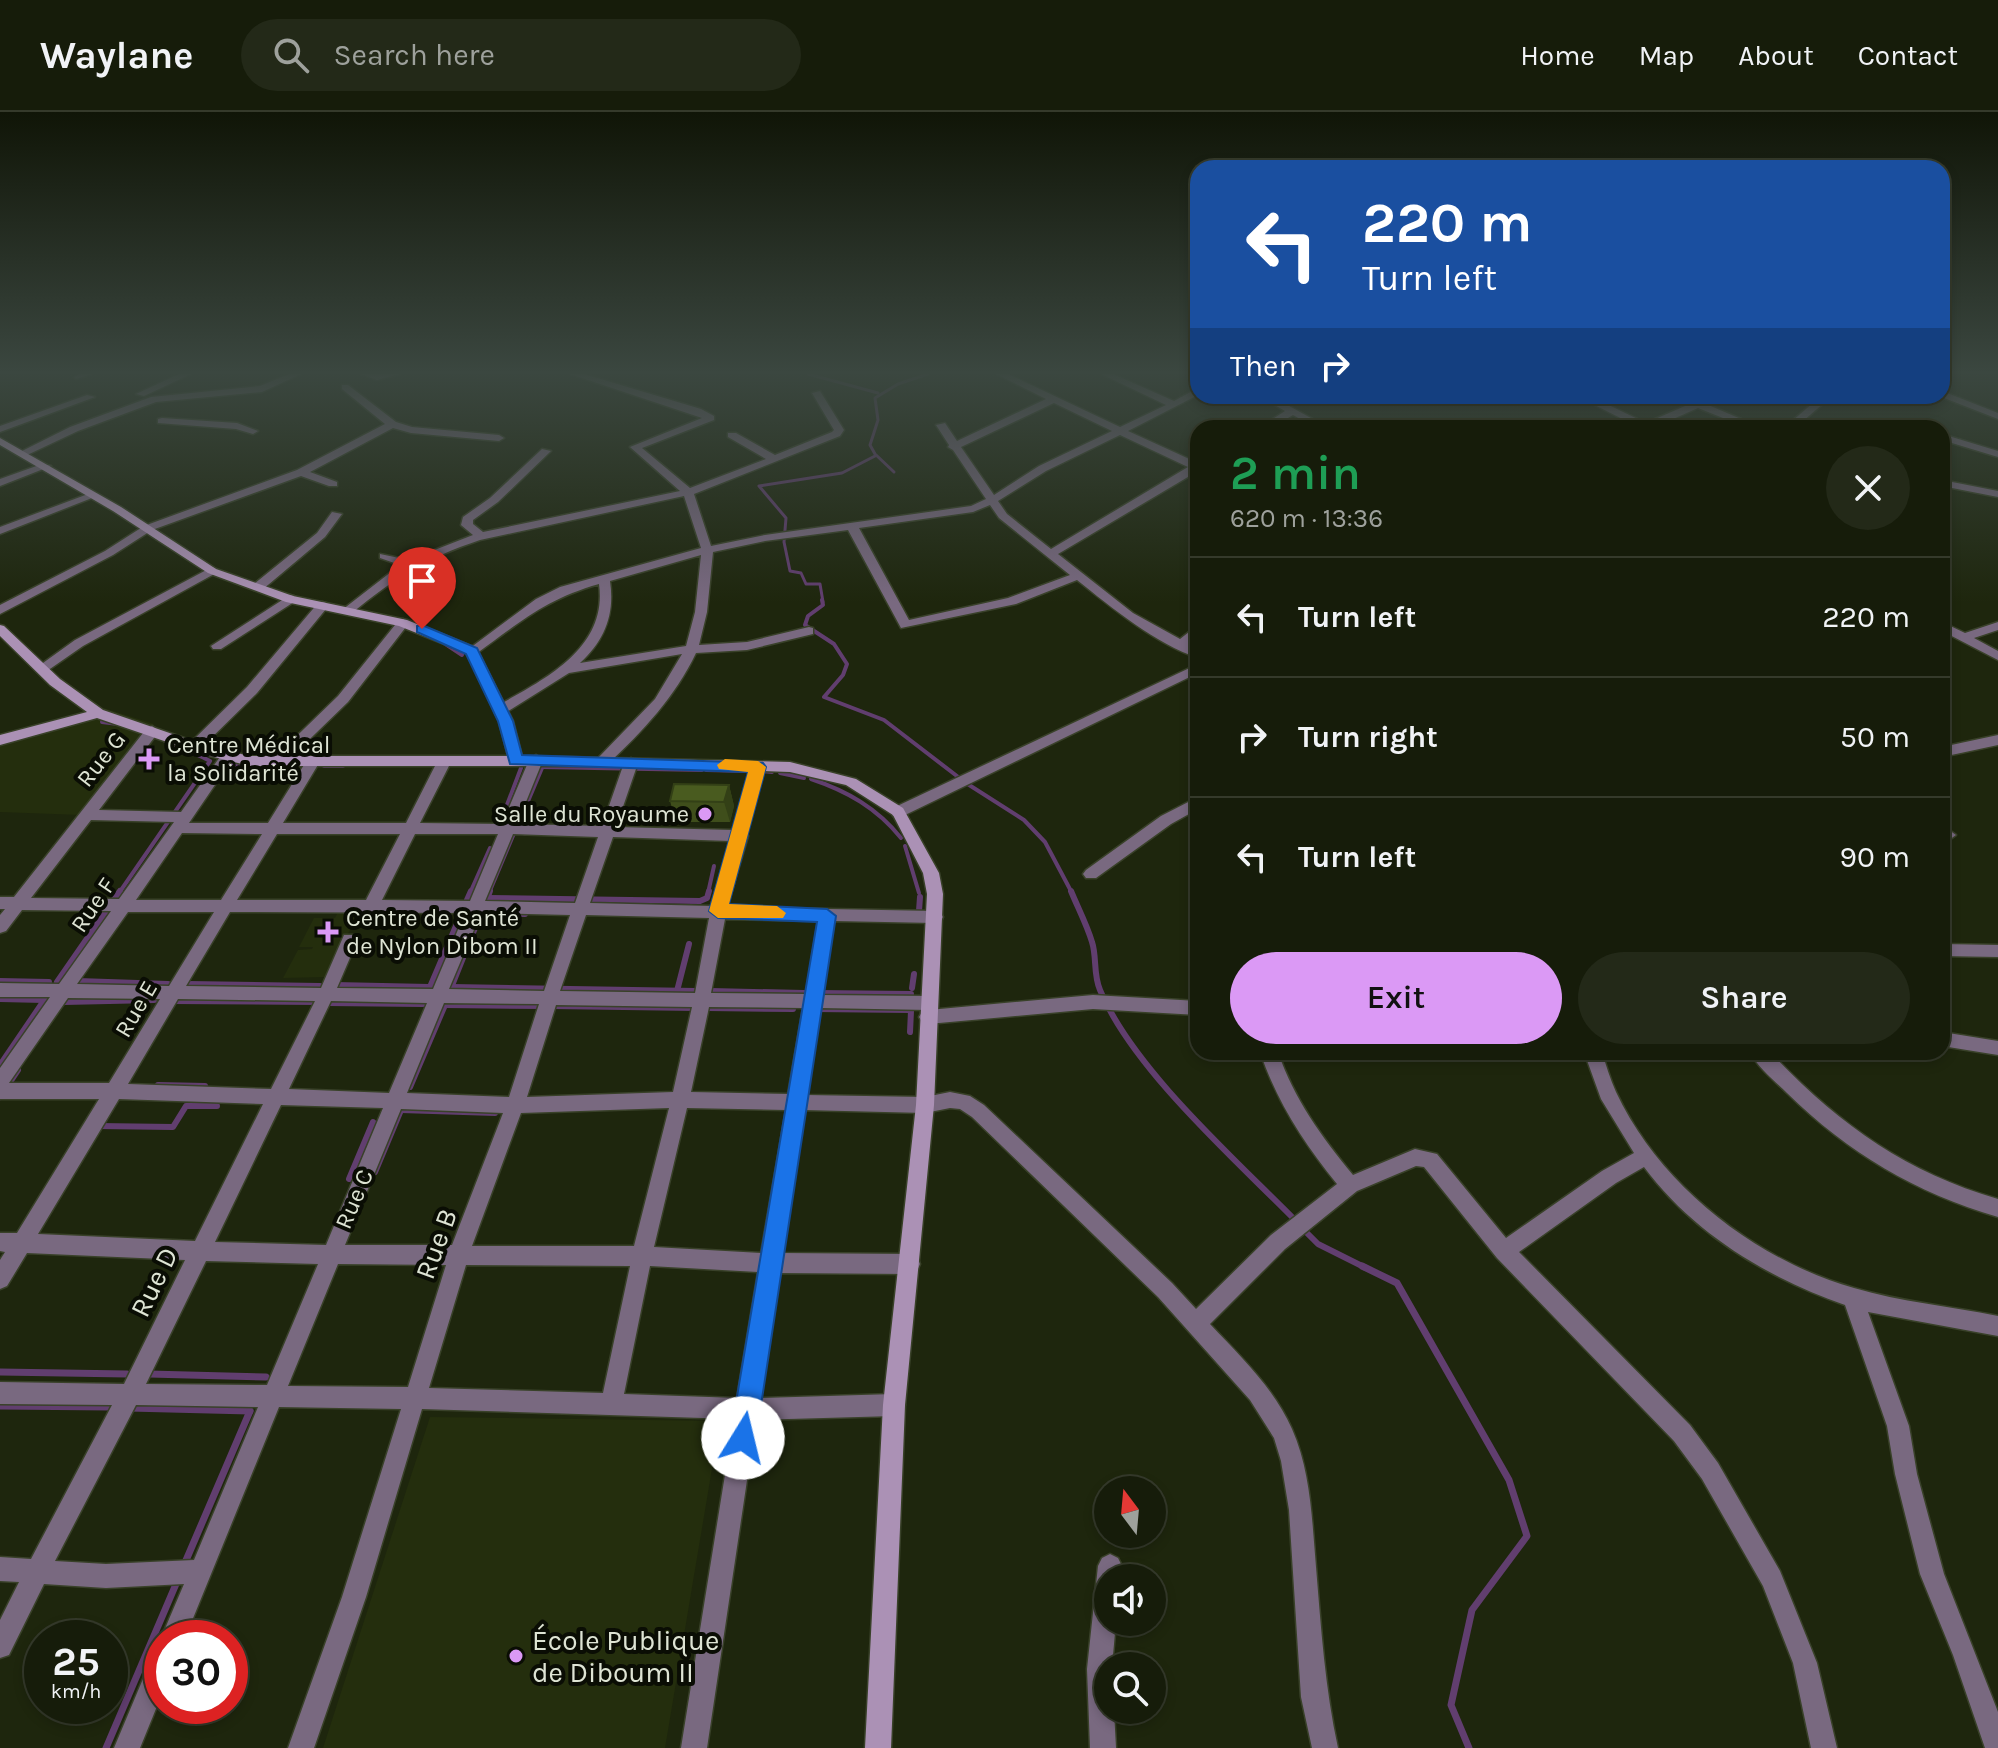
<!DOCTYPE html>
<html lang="en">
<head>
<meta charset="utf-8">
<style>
  body { margin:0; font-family:Karla,sans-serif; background:#232918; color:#f1f3f6; height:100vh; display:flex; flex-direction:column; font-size:30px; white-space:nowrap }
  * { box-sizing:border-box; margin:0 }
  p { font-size:26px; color:#9ea19c }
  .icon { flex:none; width:44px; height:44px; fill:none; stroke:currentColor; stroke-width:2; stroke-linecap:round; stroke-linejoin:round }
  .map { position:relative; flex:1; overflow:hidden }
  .sheet { position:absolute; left:1190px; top:308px; width:760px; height:640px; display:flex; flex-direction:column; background:#161c0a; border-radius:24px; box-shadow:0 4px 12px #0003,0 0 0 2px #353a2b }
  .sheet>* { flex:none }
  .guide { position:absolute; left:1190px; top:48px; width:760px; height:244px; border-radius:24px; box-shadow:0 4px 12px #0003,0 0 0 2px #353a2b; background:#1a4fa0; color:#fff; overflow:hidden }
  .needle { width:52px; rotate:344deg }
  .buttons { position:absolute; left:1094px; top:1364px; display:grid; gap:16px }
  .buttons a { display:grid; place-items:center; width:72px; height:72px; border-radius:50%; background:#161c0a; box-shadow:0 4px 12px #0003,0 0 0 2px #353a2b; font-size:40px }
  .speed { position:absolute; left:24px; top:1508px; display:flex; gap:16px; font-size:40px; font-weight:700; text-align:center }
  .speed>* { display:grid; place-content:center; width:104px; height:104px; border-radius:50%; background:#161c0a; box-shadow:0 4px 12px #0003,0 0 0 2px #353a2b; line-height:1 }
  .speed small { font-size:20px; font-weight:400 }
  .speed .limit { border:12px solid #d22; background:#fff; color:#111 }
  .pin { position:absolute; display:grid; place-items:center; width:68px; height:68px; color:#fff; margin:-82px -34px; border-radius:50% 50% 50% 0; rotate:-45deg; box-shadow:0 0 8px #0007 }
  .pin .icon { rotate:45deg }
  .me { position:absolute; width:88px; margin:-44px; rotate:9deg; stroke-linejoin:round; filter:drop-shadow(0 0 6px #0008) }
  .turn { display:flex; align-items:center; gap:28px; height:168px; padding:0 40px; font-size:36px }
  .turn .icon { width:104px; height:104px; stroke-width:2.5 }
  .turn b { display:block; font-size:56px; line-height:68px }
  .then { display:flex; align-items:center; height:76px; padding:0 40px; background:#0003; gap:16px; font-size:30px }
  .round { display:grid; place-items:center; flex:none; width:84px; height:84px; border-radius:42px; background:#232918 }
  .headline { display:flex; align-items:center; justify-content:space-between; height:136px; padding:0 40px }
  h1 { font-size:48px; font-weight:600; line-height:60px; color:#1e9e55 }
  .primary-button { display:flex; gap:16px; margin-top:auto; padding:16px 40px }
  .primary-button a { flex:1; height:92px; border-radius:48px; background:#db99f5; color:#111; font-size:32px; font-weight:600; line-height:92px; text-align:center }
  .primary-button a+a { background:#232918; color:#f1f3f6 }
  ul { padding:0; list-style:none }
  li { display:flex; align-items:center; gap:24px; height:120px; padding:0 40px; border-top:2px solid #353a2b }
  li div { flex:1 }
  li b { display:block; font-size:30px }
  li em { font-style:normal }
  header { display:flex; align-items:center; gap:48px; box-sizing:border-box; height:112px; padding:0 40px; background:#161c0a; border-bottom:2px solid #353a2b }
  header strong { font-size:38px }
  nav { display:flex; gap:44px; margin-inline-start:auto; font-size:28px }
  .search { width:560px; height:72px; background:#232918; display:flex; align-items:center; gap:20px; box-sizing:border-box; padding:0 28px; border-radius:44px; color:#9ea19c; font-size:30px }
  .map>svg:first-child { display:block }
  .built { fill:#242e0d }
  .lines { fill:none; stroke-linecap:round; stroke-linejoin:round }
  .stream-far3 { stroke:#613e6f; stroke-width:3 }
  .stream-far2 { stroke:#613e6f; stroke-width:4 }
  .stream-far1 { stroke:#613e6f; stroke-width:6 }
  .stream { stroke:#613e6f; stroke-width:7 }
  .street-casing { stroke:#394129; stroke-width:3 }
  .secondary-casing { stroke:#394129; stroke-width:3 }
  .street { fill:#796980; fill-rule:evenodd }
  .secondary { fill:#ab91b5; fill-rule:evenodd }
  .wall { fill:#3f4e1b }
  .shaded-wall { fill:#334016 }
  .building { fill:#495b1f; stroke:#334016; stroke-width:2 }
  .route { fill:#1a73e8; stroke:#114b97; stroke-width:2 }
  .slow { fill:#f59e0b }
  .poi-dot { fill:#db99f5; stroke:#0a0d04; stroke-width:3 }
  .labels { text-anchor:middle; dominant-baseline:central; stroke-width:8; stroke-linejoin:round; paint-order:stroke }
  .poi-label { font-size:24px; fill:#dee4d4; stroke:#0a0d04; text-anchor:start }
  .street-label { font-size:24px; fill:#dee4d4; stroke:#0a0d04 }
  .near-street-label { font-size:28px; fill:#dee4d4; stroke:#0a0d04 }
  .near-poi-label { font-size:28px; fill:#dee4d4; stroke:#0a0d04; text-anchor:start }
</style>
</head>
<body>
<header>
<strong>Waylane</strong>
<div class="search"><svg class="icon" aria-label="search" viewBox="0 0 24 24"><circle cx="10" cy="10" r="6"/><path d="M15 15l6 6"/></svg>Search here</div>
<nav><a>Home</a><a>Map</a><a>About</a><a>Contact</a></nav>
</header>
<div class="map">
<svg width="1998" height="1636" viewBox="0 0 1998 1636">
  <rect width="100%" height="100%" fill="#1e260d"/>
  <g class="built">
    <path d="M104,596l50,16 -73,91 -81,-3v-74z"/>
    <path d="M338,800l21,1 -34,64 -42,1 15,-28 14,-1 1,-2h-14l15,-29h21z"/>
    <path d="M430,1305l287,4v18l-52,309h-342z"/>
  </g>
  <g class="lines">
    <g class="stream-far3">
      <path d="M808,262l70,19"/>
      <path d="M894,360l-19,-18 -5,-9 8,-25 -3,-22 23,-14 30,-10"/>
      <path d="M823,490l-3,-18h-14l-5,-11 -11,-2 -6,-29 2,-24 -27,-32 83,-13 33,-17"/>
    </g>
    <g class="stream-far2">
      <path d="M822,488l1,5 -15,11 -3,9 29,19 13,20 -4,11 -19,22 60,23 82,63 58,37 21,22 27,51"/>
      <path d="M444,531l18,12"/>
      <path d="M102,610l16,2"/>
      <path d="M165,629l37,16"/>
      <path d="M224,653h29"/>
      <path d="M324,654h19"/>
      <path d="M540,655l162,3"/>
      <path d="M706,658l39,1"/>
      <path d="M762,659l10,1"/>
      <path d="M780,661l24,5"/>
      <path d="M811,667c36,12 66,29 90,59"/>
      <path d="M518,713l24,-57"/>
      <path d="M499,714l22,-58"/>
      <path d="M525,722h25"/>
      <path d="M905,734l14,47"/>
      <path d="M119,781l91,-132 -6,-3"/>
      <path d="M470,781l20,-45"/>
      <path d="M489,781l26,-62"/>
      <path d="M708,781l6,-27"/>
    </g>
    <g class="stream-far1">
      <path d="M1071,779c7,17 16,34 21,51 5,15 1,32 8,48 33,79 135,169 196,231"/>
      <path d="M488,786l212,3 7,-3 2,-7"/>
      <path d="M487,787l3,-8"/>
      <path d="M467,788l4,-9"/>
      <path d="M919,799l1,-14"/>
      <path d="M482,801l43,1"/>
      <path d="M80,866l-2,3 90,3"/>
      <path d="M0,869l49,1"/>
      <path d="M57,870l63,-91"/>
      <path d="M188,872l132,2"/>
      <path d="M335,873l94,2"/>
      <path d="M430,875l32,-75"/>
      <path d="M452,875l244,4"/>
      <path d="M451,876l30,-75"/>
      <path d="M912,876l2,-14"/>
      <path d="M677,879l12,-47"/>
      <path d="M711,879l93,2"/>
      <path d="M816,881l95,1"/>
      <path d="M0,887l44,1"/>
      <path d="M171,889l147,1"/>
      <path d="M64,890l90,-2"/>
      <path d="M327,891l96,1"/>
      <path d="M445,893l99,1"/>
      <path d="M552,894l143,2"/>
      <path d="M708,896l85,1"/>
      <path d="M815,897l95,1"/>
      <path d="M910,920l1,-21"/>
      <path d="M0,953l45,-66"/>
      <path d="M158,973l47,1"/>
      <path d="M410,975l35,-82"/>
      <path d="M0,985l18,-27"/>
      <path d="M401,998l94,3"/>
      <path d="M98,1014l75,1 13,-21h31"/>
      <path d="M375,1060l26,-62"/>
      <path d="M349,1067l24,-57"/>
      <path d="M1303,1117l15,15 48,24"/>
    </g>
    <g class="stream">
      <path d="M1362,1154l35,17 112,197 18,56 -55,74 -21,95 18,43"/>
      <path d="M0,1260l127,2"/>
      <path d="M149,1262l117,3"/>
      <path d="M0,1294l110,1"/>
      <path d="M129,1296l121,3"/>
      <path d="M184,1453l66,-154"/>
      <path d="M106,1636l70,-164"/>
    </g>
    <defs>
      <g id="street">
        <path d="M79,262h13l-16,5 -2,-2z"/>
        <path d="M179,262h12l-47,22 -8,-2z"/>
        <path d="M289,262h12l-39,18 -106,10 -78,29 -53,25 -9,-2 54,-27 81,-30 109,-11z"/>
        <path d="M361,262h39l-23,6z"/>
        <path d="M570,262h14l117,35 13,7v4l-72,28 48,40 76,-29 -38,-22v-4h8l39,22 57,-23 2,-2 -22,-37 8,-2 24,39 -4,6 -146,58 17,52 54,-11 206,-29 15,-7 -33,-49 -5,-3 1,-2 -13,-20 9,-2 12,18 89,-42 -50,-25h12l112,53 46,-22 -65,-31h12l61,27 24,-13v7l-70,36 70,32v8l-140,83 75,59 47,26 18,-14v11l-9,8 9,5v9c-42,-14 -86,-50 -121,-78l-61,24 -115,24 -53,-98 -83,11 -52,11 -6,60 -8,33 48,-3 62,-15 4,1v6l-66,16 -51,3c-21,44 -53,78 -88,111h-10l-2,-3 2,-3 57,-59 27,-45 -113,19 -64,40h-10v-6c48,-27 113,-58 104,-123 -53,15 -79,38 -123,70h-8l-2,-3 70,-52 24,-12 141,-39 -17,-52 -204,44c-54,18 -84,37 -128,73l-4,1 -6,-4 58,-45 -20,-7v-4l29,6 64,-25 -12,-10 2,-8 27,-19 52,-49 9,2 -53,51 -25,18v4l10,8 197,-41 -50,-44 72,-29zM1054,291l58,28 -73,35 -45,29 -33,-48zM1120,323l68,32 -137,82 -44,-35 -9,-13 48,-30zM990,393l9,13 71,57 -62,23 -99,22 -50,-92 114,-16zM701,443l-6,57 -9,34 -106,17c25,-23 35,-49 30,-82z"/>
        <path d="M342,273h6l48,37 16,5 87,8 5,3 -5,3 -88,-8 -18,-5 -83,44 27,10v4h-8l-28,-10 -149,54 -39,25 -113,59v-9l105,-54 39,-25 153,-56 88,-46 -43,-35z"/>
        <path d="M1942,279l56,22v6l-59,-23h3z"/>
        <path d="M87,283l8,2 -95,35v-6z"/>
        <path d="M1259,284h12l58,32h-13l-23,-13 -22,13h-12l26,-17z"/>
        <path d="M1577,284h13l56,27 62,-27h13l-15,8 56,24h-14l-50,-20 -45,20h-13z"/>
        <path d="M1821,284h11l-37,32h-11z"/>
        <path d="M162,306l75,5 21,8 -5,3 -17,-5 -78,-6v-4z"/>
        <path d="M1942,322l56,17v6l-56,-17z"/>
        <path d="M42,352l9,2 -51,20v-7z"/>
        <path d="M1942,368l56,11v6l-56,-11z"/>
        <path d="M88,382l9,2 -97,38v-7z"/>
        <path d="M332,400l10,2 -17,23 -63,53h-8v-6l63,-51z"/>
        <path d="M212,455l4,2v4l-133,73 -36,25h-10l-1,-3 39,-28z"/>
        <path d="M290,483l4,1v6l-73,47h-8l-2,-3z"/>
        <path d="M322,490l4,1v6l-69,84 -58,57h-10l-2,-3 2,-3 58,-57 71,-84z"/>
        <path d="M403,507l6,4 -61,79 -65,63h-10l-2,-3 2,-3 65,-63 61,-76z"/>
        <path d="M1942,510l23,11 33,-11v8l-24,8 24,13v9l-56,-29z"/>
        <path d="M1198,552v9l-295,143h-10l-2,-4 2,-4z"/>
        <path d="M152,614l7,5 -2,3 -58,76 82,2 41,-58 5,-2 7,5 -45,66h79l39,-63 5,-2 7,5 -36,60h123l31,-61 7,-5 7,5 -31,61 82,1 27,-64 7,-5 7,5 -26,64 85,2 22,-63 7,-5 7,5 -22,64 117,3 18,-63 7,-5 7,5 -18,66 1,3 -21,71 208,4 6,2 2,4 -2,4 -6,2 -101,-2 -12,74 107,1 6,2 2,5 -2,5 -6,2 164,-15 105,6v14l-105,-6 -165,15 -6,-2 -3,-5 3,-5 7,-2 -109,-2 -14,87 119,2 25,-5 20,4 14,9 188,178 24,26 75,-74 66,-51c-33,-41 -60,-82 -77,-132h18c16,47 43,84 75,123l62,-26 22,5 69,84 96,-67 32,-18 -33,-54 -17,-47h18c4,13 8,27 14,40 44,94 140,168 238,196 47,14 96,18 144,28v20l-130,-24 41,114 8,48 27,100 54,138v36h-13l-32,-93 -33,-81 -25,-100 -8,-48 -42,-121c-77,-27 -151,-71 -201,-138l-28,16 -97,69 171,173 28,38 62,108 37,92 20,85h-26l-18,-85 -30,-77 -61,-107 -28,-38 -177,-183 -73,-91 -8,-1 -59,25 -72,58 -75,75c30,32 64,64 82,105 19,43 20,92 24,138 5,61 9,121 22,181h-26l-11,-51 -12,-187 -8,-49 -7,-23 -24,-38 -92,-103 -186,-180 -12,-8 -10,-1 -25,5 -121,-3 -23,143 129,1 7,3 3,7 -3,7 -7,3 -132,-1 -19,125 135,-4 8,3 3,8 -3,8 -8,3 -138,4 -49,328h-26l53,-329 -312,-10 -56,188 -52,151h-26l54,-151 59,-188 -122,-2 -94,231h-23v3l-1,-3 23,-54 -78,4 -62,-4 -35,71 -9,3v-38l19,-38 -19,-1v-24l31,2 81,-154 -112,-1v-22l124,2 61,-124 -158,-7 -20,33 -7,3v-29l5,-8 -5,-1v-18h17l82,-134h-99v-31l50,-71h-50v-14l59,1 52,-73 -89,-1 -16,21 -6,2v-18l5,-6h-5v-12h14l133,-169zM91,708l83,2 -55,77 -88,-1zM182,721l80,1 -41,66h-85zM277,722h123l-34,66h-129zM415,722h83l-28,67 -88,-1zM513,722l85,3 -23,66 -90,-2zM613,725l117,4 -19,65 -121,-3zM128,800h86l-45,74 -92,-2zM230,800l235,1 -32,76 -96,-1 21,-49 -2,-4h-12l-23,53 -135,-2zM481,801l89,2 -26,76 -95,-2zM586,803l123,3 -14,75 -135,-2zM725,807l93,2 -12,73 -95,-1zM68,886l92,1 -51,84h-100zM178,887l137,2 -44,88 -143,-5zM331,889l96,2 -38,90 -100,-4zM444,891l95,1 -30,93 -102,-4zM556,893l136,2 -19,85 -146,5zM709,895l94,1 -15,86 -97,-2zM119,987l144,5 -68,137 -157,-7zM281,993l102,3 -57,137 -111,-3zM669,996l-35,138h-162l49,-133zM687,996l99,2 -25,143 -107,-6zM401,997l102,4 -51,132h-107zM206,1149l112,3 -51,121 -121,-1zM338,1152l108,1 -38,122 -120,-1zM466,1153l164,1 -27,127 -174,-5zM650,1154l108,6 -21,126 -113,-4zM136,1293l122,2 -64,153 -88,4 -51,-3z"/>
        <path d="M1998,623v10l-56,12v-10z"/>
        <path d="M1198,685v12l-27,15 -75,54h-10l-3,-4 3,-4 75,-54z"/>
        <path d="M1949,718l7,5 -14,10v-13z"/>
        <path d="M1942,832l56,1v12l-56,-1z"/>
        <path d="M1942,920l56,9v14l-56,-9z"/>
        <path d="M1750,940h20c66,70 134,120 228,147v18c-82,-24 -150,-64 -211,-124 -12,-12 -29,-25 -37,-41z"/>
        <path d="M1110,1442l8,4 4,8 -1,12h-13v44h8l-4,44h-4v44h6l2,38h-26l-3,-79 11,-103 4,-8z"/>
        <path d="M162,1540v42l-22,54h-26l39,-93z"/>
      </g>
      <path id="secondary" d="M0,326l121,69 95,62 77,27 114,24 69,28 37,73 9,35 268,6 66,17 47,29 36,65 4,21 -9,211 -29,300 -14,343h-26l18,-343 33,-300 11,-211 -4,-21 -30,-58 -47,-30 -56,-13 -187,-6h-353l-48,-12 -105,-36 -97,27v-10l87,-23 -37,-27 -50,-49v-11l4,1 56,53 43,31 107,37 40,9h258l-9,-35 -32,-68 -68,-27 -113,-24 -78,-29 -95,-62 -113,-66z"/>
    </defs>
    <use href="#street" class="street-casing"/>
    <use href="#secondary" class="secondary-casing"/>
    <use href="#street" class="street"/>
    <use href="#secondary" class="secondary"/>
  </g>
  <path class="wall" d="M729,673l5,21 -4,16h-54l-6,-21z"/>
  <path class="shaded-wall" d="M729,673l5,21 -4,16 -6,-20z"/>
  <path class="building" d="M674,672l55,1 -5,17 -54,-1z"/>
  <linearGradient id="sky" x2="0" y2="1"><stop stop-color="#101507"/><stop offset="0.53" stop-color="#3b4740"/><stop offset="1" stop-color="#3b4740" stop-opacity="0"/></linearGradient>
  <rect width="1998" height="491" fill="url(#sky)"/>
  <path class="route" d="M422,513l55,23 36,73 9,34 241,8 3,4 -37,137 98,5 9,7 -80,522 -4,9 -9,4 -9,-4 -4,-9 87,-516 -99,-4 -9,-7 39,-139 -238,-8 -12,-43 -32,-67 -49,-22v-6z"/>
  <path class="slow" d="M725,647l33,2 8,6 -37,137 48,2 9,7 -3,5h-65l-9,-7 39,-139 -29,-3 -2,-4z"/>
  <g class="poi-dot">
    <path d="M145 635h8v8h8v8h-8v8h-8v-8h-8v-8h8z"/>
    <circle cx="705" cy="702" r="8"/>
    <path d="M324 808h8v8h8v8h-8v8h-8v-8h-8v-8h8z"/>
    <circle cx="516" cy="1544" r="8"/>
  </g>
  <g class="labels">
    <g class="poi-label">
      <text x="167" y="633">Centre Médical<tspan x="167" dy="28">la Solidarité</tspan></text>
      <text x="689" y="702" text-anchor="end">Salle du Royaume</text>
      <text x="346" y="806">Centre de Santé<tspan x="346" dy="28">de Nylon Dibom II</tspan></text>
    </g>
    <g class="street-label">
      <text transform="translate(101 647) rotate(-52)">Rue G</text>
      <text transform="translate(93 793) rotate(-56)">Rue F</text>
      <text transform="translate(136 897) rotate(-60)">Rue E</text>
      <text transform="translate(354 1087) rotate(-67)">Rue C</text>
    </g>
    <g class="near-street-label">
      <text transform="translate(436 1132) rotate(-70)">Rue B</text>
      <text transform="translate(154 1170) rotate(-64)">Rue D</text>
    </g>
    <g class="near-poi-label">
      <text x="532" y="1528">École Publique<tspan x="532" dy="32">de Diboum II</tspan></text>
    </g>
  </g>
</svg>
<div class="buttons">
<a><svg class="needle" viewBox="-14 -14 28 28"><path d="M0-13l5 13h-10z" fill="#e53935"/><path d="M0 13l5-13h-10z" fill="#9ea19c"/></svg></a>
<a><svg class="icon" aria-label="sound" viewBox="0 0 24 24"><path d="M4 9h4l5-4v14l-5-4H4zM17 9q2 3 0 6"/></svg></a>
<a><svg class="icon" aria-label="search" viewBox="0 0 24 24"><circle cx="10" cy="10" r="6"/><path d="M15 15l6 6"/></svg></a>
</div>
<div class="speed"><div>25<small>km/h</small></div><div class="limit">30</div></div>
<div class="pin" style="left:422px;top:517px;background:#d93025"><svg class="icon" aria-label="arrive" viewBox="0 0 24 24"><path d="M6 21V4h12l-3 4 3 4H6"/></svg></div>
<svg class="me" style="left:743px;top:1326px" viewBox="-20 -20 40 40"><circle r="19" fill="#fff"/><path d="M0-13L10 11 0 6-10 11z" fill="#1a73e8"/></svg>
<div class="guide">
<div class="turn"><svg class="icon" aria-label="left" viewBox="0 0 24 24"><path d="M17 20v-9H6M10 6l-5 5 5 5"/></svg><div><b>220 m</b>Turn left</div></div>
<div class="then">Then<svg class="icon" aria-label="right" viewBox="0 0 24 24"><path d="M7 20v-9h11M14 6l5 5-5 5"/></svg></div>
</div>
<section class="sheet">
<div class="headline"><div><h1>2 min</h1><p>620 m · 13:36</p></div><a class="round"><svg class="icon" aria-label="close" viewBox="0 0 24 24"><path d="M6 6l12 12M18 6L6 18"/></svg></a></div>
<ul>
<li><svg class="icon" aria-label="left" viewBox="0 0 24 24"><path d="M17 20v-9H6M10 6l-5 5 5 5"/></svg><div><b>Turn left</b></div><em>220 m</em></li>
<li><svg class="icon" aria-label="right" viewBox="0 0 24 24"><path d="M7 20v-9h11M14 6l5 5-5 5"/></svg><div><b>Turn right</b></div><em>50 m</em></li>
<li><svg class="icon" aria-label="left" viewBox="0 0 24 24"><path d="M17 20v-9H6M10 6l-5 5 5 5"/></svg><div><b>Turn left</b></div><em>90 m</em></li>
</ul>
<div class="primary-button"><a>Exit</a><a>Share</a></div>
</section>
</div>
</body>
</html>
